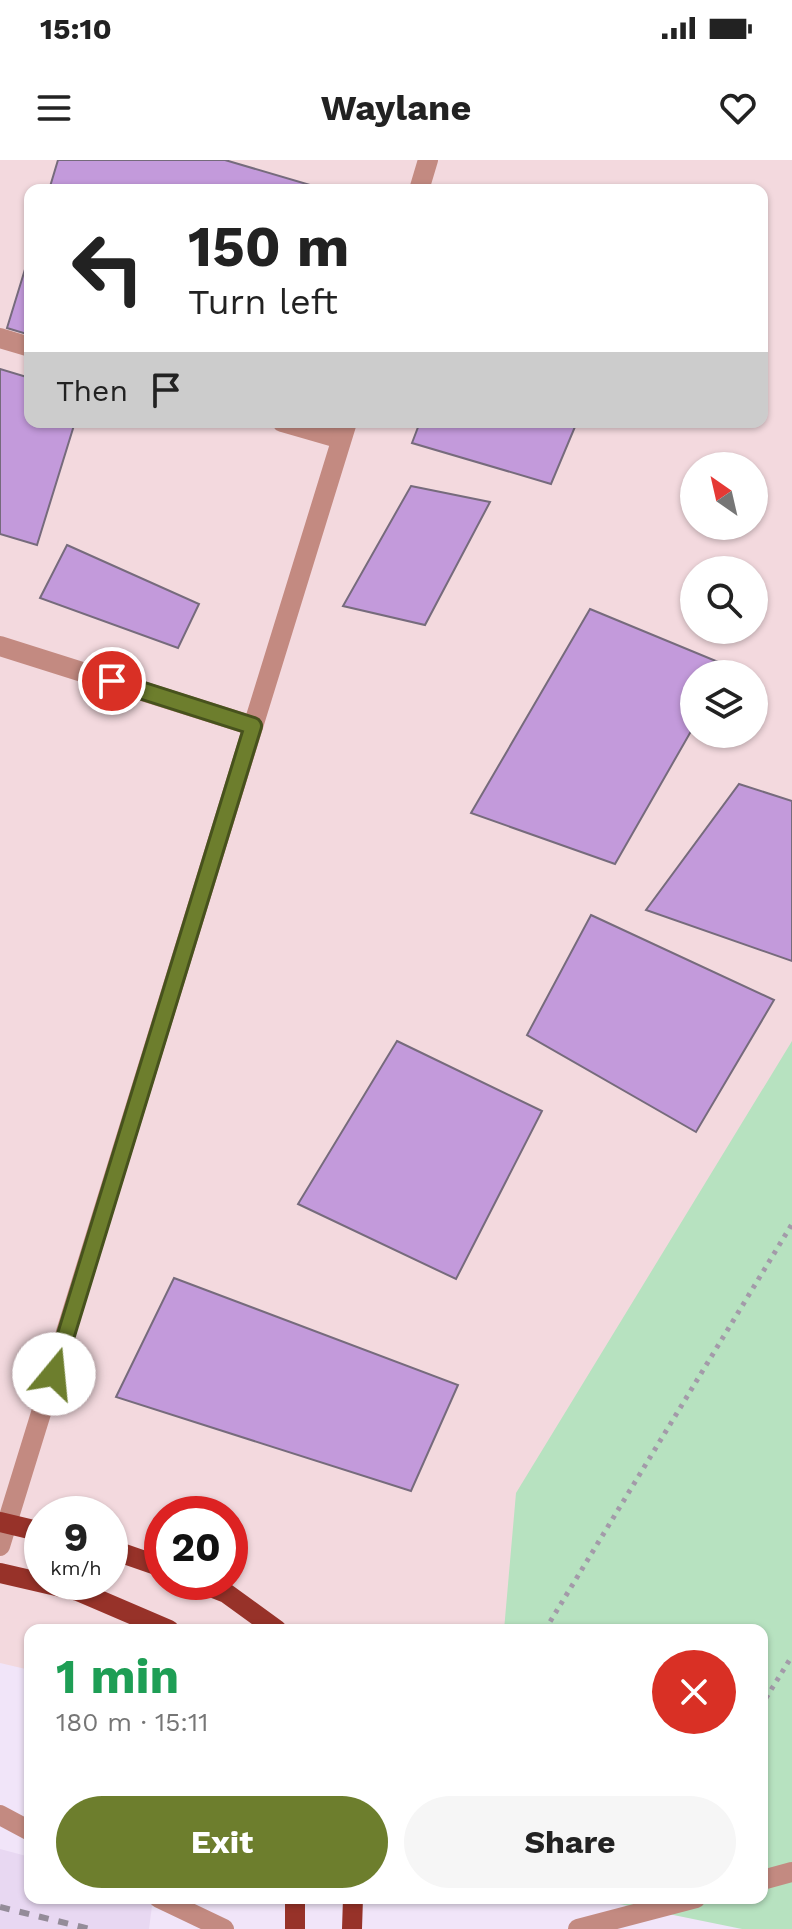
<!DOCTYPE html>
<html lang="en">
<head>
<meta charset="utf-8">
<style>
  body { margin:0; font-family:"Work Sans",sans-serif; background:#f6f6f6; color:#222; height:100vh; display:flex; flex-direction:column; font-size:30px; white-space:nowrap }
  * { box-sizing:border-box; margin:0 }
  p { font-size:26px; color:#767676 }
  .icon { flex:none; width:44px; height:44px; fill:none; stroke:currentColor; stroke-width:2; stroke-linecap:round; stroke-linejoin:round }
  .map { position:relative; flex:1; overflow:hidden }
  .drawer { position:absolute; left:24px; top:1464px; width:744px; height:280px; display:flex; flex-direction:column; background:#fff; border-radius:16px; box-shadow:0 2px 6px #0004 }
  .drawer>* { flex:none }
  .top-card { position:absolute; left:24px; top:24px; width:744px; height:244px; border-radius:16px; box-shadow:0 2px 6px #0004; background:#fff; color:#222; overflow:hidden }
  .needle { width:52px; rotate:326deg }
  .fabs { position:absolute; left:680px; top:292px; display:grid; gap:16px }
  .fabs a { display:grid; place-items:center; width:88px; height:88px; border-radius:50%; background:#fff; box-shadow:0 2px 6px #0004; font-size:40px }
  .speed { position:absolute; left:24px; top:1336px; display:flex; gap:16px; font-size:40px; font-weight:700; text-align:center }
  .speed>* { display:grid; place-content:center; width:104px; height:104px; border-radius:50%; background:#fff; box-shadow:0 2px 6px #0004; line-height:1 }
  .speed small { font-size:20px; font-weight:400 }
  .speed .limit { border:12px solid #d22; background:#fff; color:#111 }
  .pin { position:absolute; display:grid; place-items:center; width:68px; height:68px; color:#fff; margin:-34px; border:4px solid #fff; border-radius:50%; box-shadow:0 2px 8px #0007 }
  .me { position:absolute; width:88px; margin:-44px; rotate:17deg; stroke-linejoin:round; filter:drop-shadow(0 0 6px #0008) }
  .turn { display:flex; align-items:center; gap:28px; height:168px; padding:0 32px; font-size:36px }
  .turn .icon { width:104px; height:104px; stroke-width:2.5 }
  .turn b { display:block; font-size:56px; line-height:68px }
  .then { display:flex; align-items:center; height:76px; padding:0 32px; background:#0003; gap:16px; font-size:30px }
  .round { display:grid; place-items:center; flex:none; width:84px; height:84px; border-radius:42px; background:#f6f6f6 }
  .summary { display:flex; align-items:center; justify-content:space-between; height:136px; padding:0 32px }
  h1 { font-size:48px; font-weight:700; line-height:60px; color:#1e9e55 }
  .cta { display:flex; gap:16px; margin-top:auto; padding:16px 32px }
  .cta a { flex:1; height:92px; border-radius:48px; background:#6d7e2d; color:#fff; font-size:32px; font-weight:700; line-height:92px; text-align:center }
  .cta a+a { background:#f6f6f6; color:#222 }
  .status { display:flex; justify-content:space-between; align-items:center; height:56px; padding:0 40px; background:#fff; direction:ltr }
  .status svg { height:22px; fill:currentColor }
  header { display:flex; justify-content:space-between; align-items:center; height:104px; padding:0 32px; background:#fff; font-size:36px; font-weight:700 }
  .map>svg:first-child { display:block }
  .built { fill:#e8d8f2 }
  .industrial { fill:#f3d9de; fill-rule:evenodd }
  .green { fill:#b7e2c0 }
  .building { fill:#c39adb; stroke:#766b7c; stroke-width:2 }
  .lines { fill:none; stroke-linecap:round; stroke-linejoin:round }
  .path { stroke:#a39aa9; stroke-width:5; stroke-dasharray:4 6; stroke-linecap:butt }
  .minor { stroke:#c38a81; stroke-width:20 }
  .major { stroke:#973229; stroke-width:20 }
  .rail { stroke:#948c99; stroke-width:6; stroke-dasharray:10 10; stroke-linecap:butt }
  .route-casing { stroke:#47521d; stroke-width:20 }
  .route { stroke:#6d7e2d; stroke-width:14 }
</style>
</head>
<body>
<div class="status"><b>15:10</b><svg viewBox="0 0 49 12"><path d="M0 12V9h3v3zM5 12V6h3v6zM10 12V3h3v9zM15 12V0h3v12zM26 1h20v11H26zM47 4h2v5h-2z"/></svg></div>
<header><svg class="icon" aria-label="menu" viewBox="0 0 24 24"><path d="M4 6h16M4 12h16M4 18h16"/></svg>Waylane<svg class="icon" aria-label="heart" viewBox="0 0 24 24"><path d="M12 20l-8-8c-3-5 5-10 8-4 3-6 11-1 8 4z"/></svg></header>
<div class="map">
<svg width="792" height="1769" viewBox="0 0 792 1769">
  <rect width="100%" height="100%" fill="#f1e5f9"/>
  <path class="built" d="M0,1689l30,8v41h123l-4,31h-149z"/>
  <path class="industrial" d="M0,0h792v1703l-30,-233h-732v40l-30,-7zM30,30h732v232h-732zM694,306h60v60h-60zM694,410h60v60h-60zM694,514h60v60h-60zM42,1354h68v68h-68zM162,1354h68v68h-68z"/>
  <path class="green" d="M792,881v888h-50l-152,-31h172v-268h-258l12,-137z"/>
  <g class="building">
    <path d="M58,0h167l102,30h-278z"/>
    <path d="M30,93v82l-23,-7z"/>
    <path d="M0,209l30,9v44h45l-38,123 -37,-11z"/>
    <path d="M420,262h157l-26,62 -139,-41z"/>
    <path d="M411,326l79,16 -65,123 -82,-19z"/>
    <path d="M67,385l132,59 -21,44 -138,-50z"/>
    <path d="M590,449l138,57 -5,8h-29v52l-79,138 -144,-51z"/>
    <path d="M739,624l53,17v160l-146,-51z"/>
    <path d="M591,755l183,85 -78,132 -169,-97z"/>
    <path d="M397,881l145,70 -86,168 -158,-75z"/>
    <path d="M174,1118l284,107 -47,106 -295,-94z"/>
  </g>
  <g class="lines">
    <g class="path">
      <path d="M545,1470l247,-406"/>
      <path d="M766,1538l26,-42"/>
    </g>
    <g class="minor">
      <path d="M419,30l9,-30"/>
      <path d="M0,178l30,9"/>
      <path d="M282,262l59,17"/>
      <path d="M0,486l253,80"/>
      <path d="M0,1386l347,-1124"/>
      <path d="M0,1655l30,16"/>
      <path d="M762,1720l30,-8"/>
      <path d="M159,1738l65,31"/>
      <path d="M578,1769l118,-31"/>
    </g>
    <g class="major">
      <path d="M0,1362l42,10"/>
      <path d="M110,1389l52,18"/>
      <path d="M0,1413l78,18 91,39"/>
      <path d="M198,1422l28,11 51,37"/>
      <path d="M295,1738v31"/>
      <path d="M352,1769l1,-31"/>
    </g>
    <path class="rail" d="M0,1747l90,22"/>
  </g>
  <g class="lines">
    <defs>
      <path id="route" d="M54,1214l199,-648 -141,-45"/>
    </defs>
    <use href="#route" class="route-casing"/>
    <use href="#route" class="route"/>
  </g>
</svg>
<div class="fabs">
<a><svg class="needle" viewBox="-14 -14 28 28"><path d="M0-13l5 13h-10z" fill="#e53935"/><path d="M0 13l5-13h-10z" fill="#767676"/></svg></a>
<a><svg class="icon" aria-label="search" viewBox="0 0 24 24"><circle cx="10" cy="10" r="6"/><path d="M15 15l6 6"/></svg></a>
<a><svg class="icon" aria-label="layers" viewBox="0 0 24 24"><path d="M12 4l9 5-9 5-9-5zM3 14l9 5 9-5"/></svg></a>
</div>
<div class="speed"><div>9<small>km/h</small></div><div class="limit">20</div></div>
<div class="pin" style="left:112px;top:521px;background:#d93025"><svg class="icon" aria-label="arrive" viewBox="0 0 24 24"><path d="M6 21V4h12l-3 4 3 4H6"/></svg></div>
<svg class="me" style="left:54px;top:1214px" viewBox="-20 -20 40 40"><circle r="19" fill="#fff"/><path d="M0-13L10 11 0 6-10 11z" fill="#6d7e2d"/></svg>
<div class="top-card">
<div class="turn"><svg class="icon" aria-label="left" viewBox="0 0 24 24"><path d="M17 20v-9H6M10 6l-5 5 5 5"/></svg><div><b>150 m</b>Turn left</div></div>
<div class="then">Then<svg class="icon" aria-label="arrive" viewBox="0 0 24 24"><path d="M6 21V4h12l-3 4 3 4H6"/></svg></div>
</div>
<section class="drawer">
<div class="summary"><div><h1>1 min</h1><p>180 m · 15:11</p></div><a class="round" style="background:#d93025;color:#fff"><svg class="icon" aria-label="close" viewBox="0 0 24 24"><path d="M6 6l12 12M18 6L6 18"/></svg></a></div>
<div class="cta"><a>Exit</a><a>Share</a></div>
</section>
</div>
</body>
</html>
